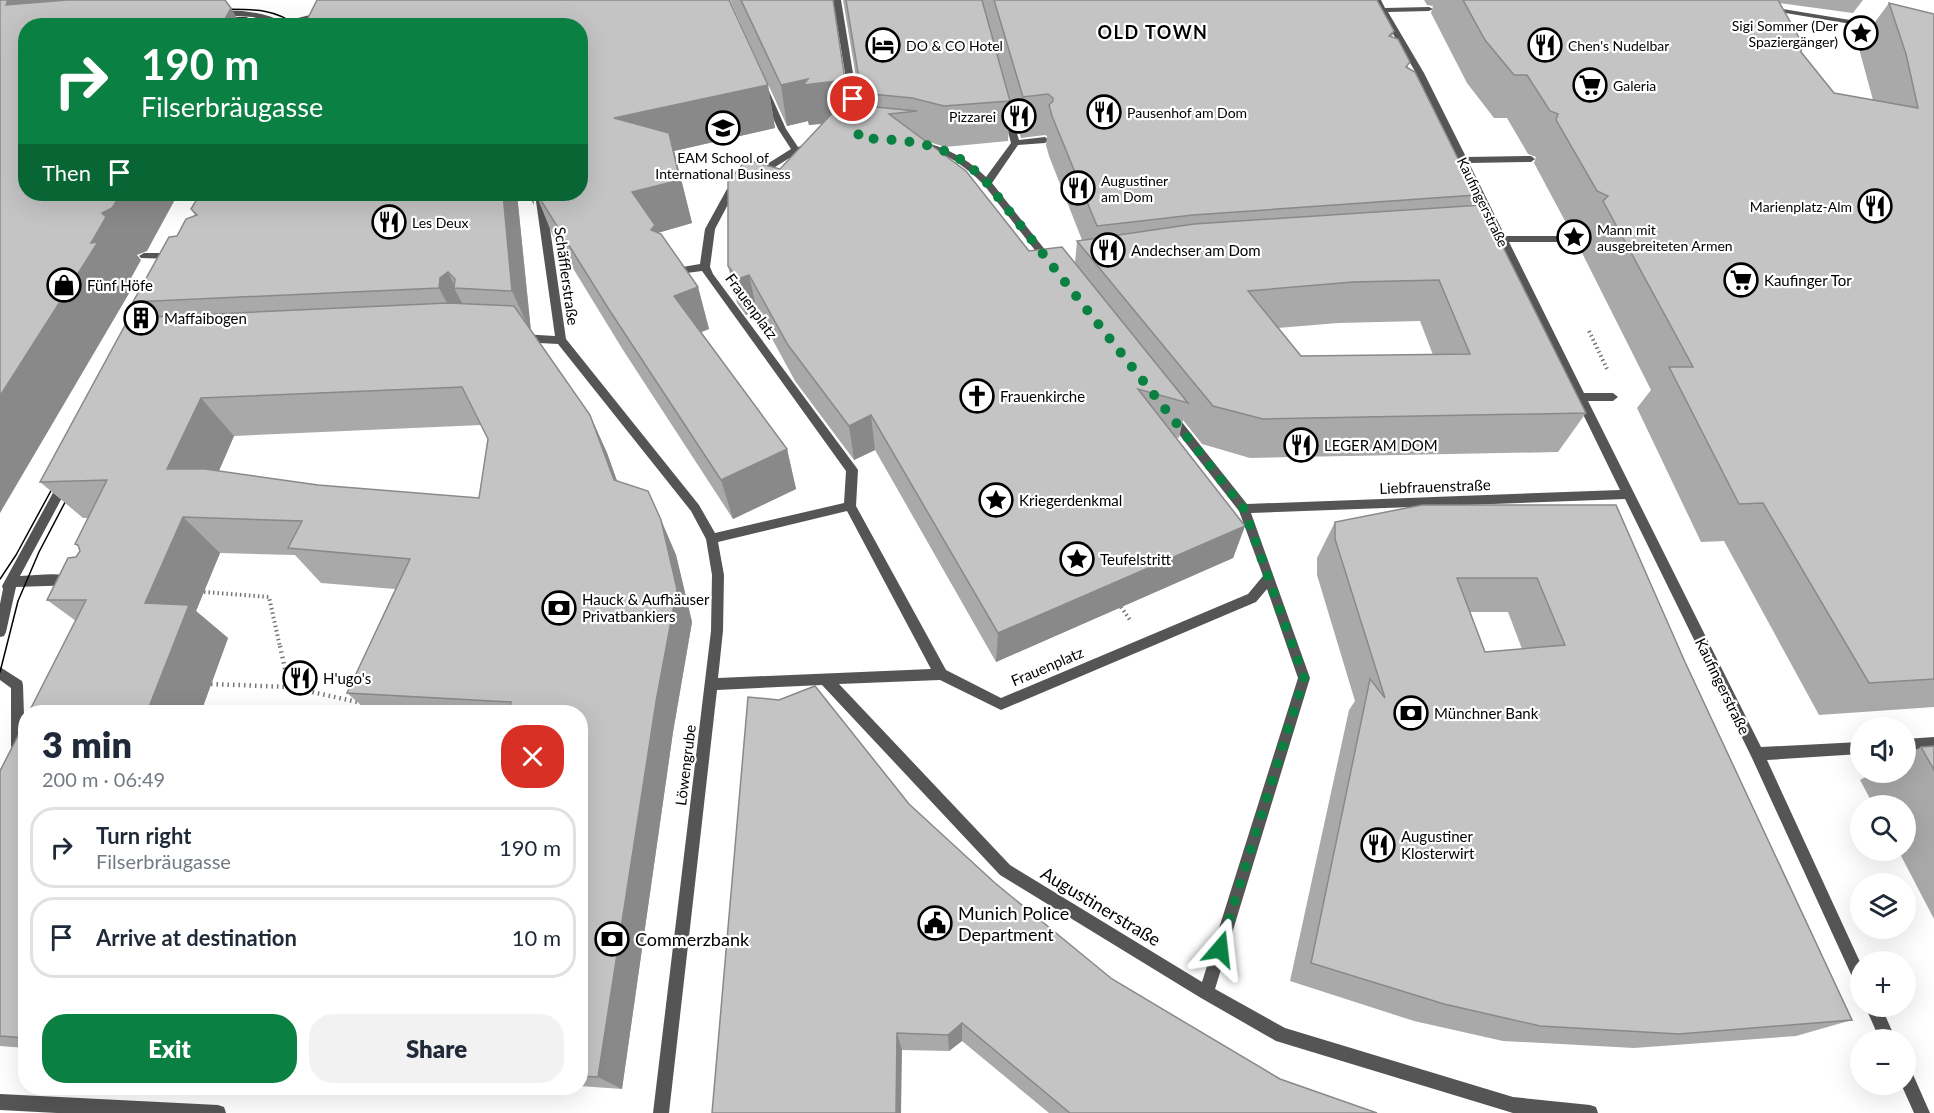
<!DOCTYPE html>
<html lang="en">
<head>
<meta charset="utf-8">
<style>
  body { margin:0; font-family:Lato,sans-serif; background:#f2f2f3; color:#1f2937; height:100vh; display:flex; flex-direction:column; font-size:22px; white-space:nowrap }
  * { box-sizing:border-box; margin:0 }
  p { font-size:20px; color:#747a83 }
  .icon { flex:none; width:33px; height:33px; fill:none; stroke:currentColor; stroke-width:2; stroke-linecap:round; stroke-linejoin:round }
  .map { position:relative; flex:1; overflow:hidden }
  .sheet { position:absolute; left:18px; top:705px; width:570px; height:390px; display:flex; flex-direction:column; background:#fff; border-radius:24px; box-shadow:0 6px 24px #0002 }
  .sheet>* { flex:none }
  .guide { position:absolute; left:18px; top:18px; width:570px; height:183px; border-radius:24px; box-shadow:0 6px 24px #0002; background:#0b8043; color:#fff; overflow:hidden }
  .fabs { position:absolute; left:1850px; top:717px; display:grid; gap:12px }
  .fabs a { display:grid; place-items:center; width:66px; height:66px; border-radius:50%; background:#fff; box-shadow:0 6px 24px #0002; font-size:30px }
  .pin { position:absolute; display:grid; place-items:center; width:51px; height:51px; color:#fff; margin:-26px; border:3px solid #fff; border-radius:50%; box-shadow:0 2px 6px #0007 }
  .me { position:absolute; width:66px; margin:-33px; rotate:17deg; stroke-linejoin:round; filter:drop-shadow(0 0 4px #0008) }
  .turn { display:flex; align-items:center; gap:21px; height:126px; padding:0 24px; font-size:27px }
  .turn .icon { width:78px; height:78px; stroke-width:2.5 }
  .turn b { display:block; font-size:42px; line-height:51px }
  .then { display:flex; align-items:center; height:57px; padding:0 24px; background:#0003; gap:12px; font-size:22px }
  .round { display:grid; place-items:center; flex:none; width:63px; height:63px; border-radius:24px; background:#f2f2f3 }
  .headline { display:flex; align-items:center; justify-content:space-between; height:102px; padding:0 24px }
  h1 { font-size:36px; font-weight:800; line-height:45px }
  .primary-button { display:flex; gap:12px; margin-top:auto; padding:12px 24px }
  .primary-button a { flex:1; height:69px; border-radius:24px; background:#0b8043; color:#fff; font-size:24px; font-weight:800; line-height:69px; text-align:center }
  .primary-button a+a { background:#f2f2f3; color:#1f2937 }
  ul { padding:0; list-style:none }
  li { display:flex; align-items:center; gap:18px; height:81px; margin:0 12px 9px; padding:0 12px; border:3px solid #e0e1e3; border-radius:24px }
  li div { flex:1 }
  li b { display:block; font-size:22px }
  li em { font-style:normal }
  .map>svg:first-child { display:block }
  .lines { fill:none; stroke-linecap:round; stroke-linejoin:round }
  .path-far1 { stroke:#777; stroke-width:4; stroke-dasharray:1.5 3; stroke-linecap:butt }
  .path { stroke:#777; stroke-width:4.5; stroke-dasharray:1.5 4; stroke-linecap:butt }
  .pedestrian { fill:#555; fill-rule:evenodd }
  .minor { fill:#555; fill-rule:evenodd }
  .tram { stroke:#000; stroke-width:1.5 }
  .wall { fill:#a9a9a9; fill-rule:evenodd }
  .shaded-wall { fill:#898989 }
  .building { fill:#c4c4c4; stroke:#898989; stroke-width:1.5; fill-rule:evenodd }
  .route { stroke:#0b8043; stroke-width:10; stroke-dasharray:0 18 }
  .labels { text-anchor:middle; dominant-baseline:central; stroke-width:4.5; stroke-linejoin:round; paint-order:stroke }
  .far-poi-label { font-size:14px; fill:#000; stroke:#fff; text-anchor:start }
  .far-street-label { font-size:14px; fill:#000; stroke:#fff }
  .poi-label { font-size:15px; fill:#000; stroke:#fff; text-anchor:start }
  .street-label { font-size:15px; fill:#000; stroke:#fff }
  .far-district-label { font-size:18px; font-weight:bold; letter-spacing:1.5px; fill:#000; stroke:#fff }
  .near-street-label { font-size:18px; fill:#000; stroke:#fff }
  .near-poi-label { font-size:18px; fill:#000; stroke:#fff; text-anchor:start }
</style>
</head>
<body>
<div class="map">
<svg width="1934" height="1113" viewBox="0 0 1934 1113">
  <rect width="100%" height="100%" fill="#fff"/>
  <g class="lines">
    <g class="path-far1">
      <path d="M1589,331l18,38"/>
      <path d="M204,592l65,5 11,50"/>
      <path d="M1121,607l9,13"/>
    </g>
    <g class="path">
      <path d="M280,646l9,41 73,16 2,9"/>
      <path d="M211,684l78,3"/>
    </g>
    <g class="pedestrian">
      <path d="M833,0h8l20,122 -4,3 -4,-3z"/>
      <path d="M1373,0h8l4,8 44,-1 4,2 -4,2 -41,1 36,61 42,84 65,-1 4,3 -4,3 -62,1 36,73h70l5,3 -5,3h-66l75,151h29l5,4 -5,4h-25l173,346 99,-5v12l-93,6 93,202v24l-5,-3 -103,-225 -127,-259 -374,14 59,165 -95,311 70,39 228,69 77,8 6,2 2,6h-85l-237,-72 -75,-43 -201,-123 -178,-190 -105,5 -48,423h-16l58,-482 1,-56 -6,-36 -15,-28 -133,-167 -37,-2 -5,-4 5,-4 34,2 -20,-142h10l21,145 133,166 16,28 129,-30 2,-32 -144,-200 -31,4 -5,-3 5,-3 29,-5 5,-35 22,-40 64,-40 -13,-20 -17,-38 4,-3 4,3 17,38 12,18c62,-18 140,-19 188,30l25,-34 -10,-38 7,-2 11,37 26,-3 4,3 -4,3 -27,2 -26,38 255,321 373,-14 -121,-248 -6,-1 -2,-2 5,-3 -80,-163zM859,141c54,2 85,3 125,44l255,326 24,65 -15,18 -247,104 -55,-28 -90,-164 2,-36 -2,-3 -143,-193 -3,-7 5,-38 19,-36 65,-41 30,-8zM847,511l84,158 -213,9 5,-47 1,-56 -6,-33zM1267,589l31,89 -96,304 -192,-117 -171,-181 101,-4 61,30 255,-108z"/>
      <path d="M1765,6l122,20 4,2 -4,2 -119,-20h-3z"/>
      <path d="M216,11c22,-2 49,1 69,12 12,-5 30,-12 42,-6l-36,9h-13l-25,-9 -34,-2h-3z"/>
      <path d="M144,253h29l5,3 -5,3 -32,-1 -2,-2z"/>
      <path d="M64,478l6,5 -50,93c19,-1 38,-4 56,1l2,4 -2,4 -60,2 -10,45 -2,4 -4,1v-33l3,-15 -1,-3 58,-106z"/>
      <path d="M1934,737v12l-29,2v-12z"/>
      <path d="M1865,1006h16l15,34h-16z"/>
      <path d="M1905,1068l6,2 19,43h-16l-13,-29h4z"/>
    </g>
    <g class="minor">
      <path d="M0,667l22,14 1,4 2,61 -2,4 -5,2 -5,-2 -2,-4v-58l-11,-8z"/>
      <path d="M0,1094l218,11 6,2 2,6h-169l-57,-3z"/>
    </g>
    <g class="tram">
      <path d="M216,9c27,1 59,-3 80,17"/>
      <path d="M230,18h16l23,8"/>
      <path d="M0,579l16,-24 43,-79"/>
      <path d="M0,672l18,-71 21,-49 33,-63"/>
    </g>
  </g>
  <g class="wall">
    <path d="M730,0h103l15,107h13l-18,-107h534l17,31 -2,6 84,158 -5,11 115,207 -28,39 -308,6 -48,-14 -19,-24 -4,18 -4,-1 70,89 -12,32 -237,104 -121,-212 -21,10 -59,-79 -38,-70 -11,4 -9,-12 -9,-37 52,-97 43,-45 -14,1 -1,-4 -21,5zM987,19l34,119 24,-3 2,1 -1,9 3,11 33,84 -5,1 -2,22 -46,-12 -103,-110 19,6 63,-6 2,-40zM1420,321l13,34 -132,1 -23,-28 60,-5z"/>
    <path d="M1424,0h439l-10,13 -74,-10 22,49 33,41 39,7 -15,-55 31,-42 45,11v693l-115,8 -95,-174 -23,1 -64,-134 14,-18 -74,-147 4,-5 -9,-4 -38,-71 2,-6 -8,-3 -21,-36h-13l-27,-35 -36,-70 2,-7 -6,-1z"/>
    <path d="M768,85l7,43 -101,23 18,72 -34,10 40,54 11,42 -8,3 86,117 9,40 -63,30 -110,-169 -71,-116 -16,-40h44z"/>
    <path d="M200,194h317l14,136 59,85 17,38 10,28 44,39 15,35 16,67 -19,110 -51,357 -42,-3v-374h-211l-22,-19 48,-104 -74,-6 -26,-28 -75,-2 -24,58 32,27 -27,74h-172l47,-91 -29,-21 33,-49 -1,-4 -4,-3 13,-26h-5l-43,-36 106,-165 -13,-15 44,-66 18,-21 -4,-6zM481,425l7,14 -9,59 -161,-13 -99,-14 15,-35z"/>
    <path d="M527,194h6l1,11z"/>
    <path d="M1422,505l263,157 167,358 -56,16 -162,12 -131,-7 -89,-20 -124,-40 59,-271 6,-9 -38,-126v-17l18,-36zM1470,612h38l14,37 -37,3z"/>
    <path d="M26,720v328l-26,-2v-275z"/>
    <path d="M1934,746v173l-36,-69h7v-44h-31l-14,-26 14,-8h31v-16l16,-9z"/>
    <path d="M909,804l86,79 117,96 168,100 97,34h-328l-87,-72 -13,10 -47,-1 -190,63z"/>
  </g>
  <g class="shaded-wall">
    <path d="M8,0h51l-9,22 -44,-17z"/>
    <path d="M231,8l11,18h-21z"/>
    <path d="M808,79l37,1 4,40 -40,5 -1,-4 -21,5 -6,-41z"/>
    <path d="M768,85l7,43 -101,23 18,72 -35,10 11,35 -36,-76 -18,-74z"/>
    <path d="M121,194h57l-31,57 -10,4 4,5 -11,20 4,5 -134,228v-117l91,-153 11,-30z"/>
    <path d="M503,194h14l14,139 -19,-42z"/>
    <path d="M530,194h3l1,11z"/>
    <path d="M448,272l8,17 -2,-1 15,28 -7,15 -23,-43 1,-10z"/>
    <path d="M749,275l8,36 -11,4 -8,-36z"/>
    <path d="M698,287l11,42 -23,9 -12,-42z"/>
    <path d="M201,398l33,38 -30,69 -37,-36z"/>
    <path d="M590,415l17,38 23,64 -16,-37z"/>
    <path d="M871,415l4,35 -21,10 -5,-34z"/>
    <path d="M787,449l9,40 -63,30 -12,-39z"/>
    <path d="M183,517l37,36 -24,58 32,27 -27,74h-54l-2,-109z"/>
    <path d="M661,520l15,35 16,67 -19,110 -51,357 -24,-12z"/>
    <path d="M1245,526l-12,32 -237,104 2,-29z"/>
    <path d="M962,1023v18l-13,10 -1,-16z"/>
    <path d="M897,1033l5,17 -1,63h-5z"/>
  </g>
  <g class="building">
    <path d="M0,0h8l-2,5 61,-5h158l6,8 -10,18h-195v168h95l-9,14 -10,5 4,4 -15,26 7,-1 -98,154z"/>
    <path d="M317,0h412l39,85 -154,33 55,15 11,47 -48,12 23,33 -4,5 10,4 37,53 -24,9 113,153 -66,31 -113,-172 -71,-114h43v-168h-276z"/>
    <path d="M741,0h92l12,80 -42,5 5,-6 -27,6z"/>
    <path d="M846,0h136l28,101 -66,5 -32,-8 -51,-5 -2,-11 5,-5 -5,1z"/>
    <path d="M994,0h383l17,31 -5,5 9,3 12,23 -4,5 9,5 61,123 -283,20 -96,11 -45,-110 -3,-11 4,-4v-3l-5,-4 -25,3z"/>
    <path d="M1463,0h315l24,43 -1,9 33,41 84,15 -12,-54 -17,-51 45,11v665l-65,4 -106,-180 -24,1 -70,-137h24l-90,-166 5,-5 -11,-5 -41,-71 2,-6 -8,-3 -23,-36h-13l-29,-35z"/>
    <path d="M838,107h37l42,4 -28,3 77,57 63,80 33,-4 126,156 -50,-14 107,137 -247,107 -127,-218 -22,11 -61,-81 -39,-70 -11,4 -10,-13v-84l18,-22 34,9z"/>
    <path d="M200,194h303l9,97 -58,-3 1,-9 -7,-7 -8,6 -1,10 -306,14 36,-65 8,-1 9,-17 11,-4 -6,-6z"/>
    <path d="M1482,205l104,208 -323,6 -50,-13 -136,-165 117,-17zM1439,280l31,74 -169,2 -53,-65 105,-9z"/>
    <path d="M448,303l66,3 76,109 24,65 34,11 13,29 16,69 -21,113 -58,375 -18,-1v-364h-71l2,-10 -164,-9 63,-134 -122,-11 14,-27 -119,-4 -38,86 44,2 -42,107h-118l57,-112h-39l21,-42 8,-1 4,-6 -2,-6 -3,-1 32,-64 -67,2 89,-164zM462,387l26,52 -9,59 -161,-13 -113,-16h-38l34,-71z"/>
    <path d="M1422,505h194l69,157 167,358 -173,14 -139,-8 -96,-22 -133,-41 59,-284 15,19 -50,-159v-17zM1457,578h80l28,67 -80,7z"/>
    <path d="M815,686l94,118 86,79 117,96 168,100 97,34h-307l-108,-90 -14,12 -51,-2 -1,80h-184l36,-416 31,3z"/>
    <path d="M26,720v318l-26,-2v-265z"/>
    <path d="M1934,746v24l-13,-23z"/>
  </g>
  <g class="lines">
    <path class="route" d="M853,99l6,39c37,2 73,2 104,23 9,6 17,15 24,22l257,326 60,169 -84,271"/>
  </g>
  <defs>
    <symbol id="sight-ring" viewBox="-11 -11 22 22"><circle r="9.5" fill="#fff" stroke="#000" stroke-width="1.5"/><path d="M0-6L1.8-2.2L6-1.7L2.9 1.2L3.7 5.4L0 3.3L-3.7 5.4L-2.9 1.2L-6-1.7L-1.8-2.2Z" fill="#000"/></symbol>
    <symbol id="hotel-ring" viewBox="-11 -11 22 22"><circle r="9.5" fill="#fff" stroke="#000" stroke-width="1.5"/><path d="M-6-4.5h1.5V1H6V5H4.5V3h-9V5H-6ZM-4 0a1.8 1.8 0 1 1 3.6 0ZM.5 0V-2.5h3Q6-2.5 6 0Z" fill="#000"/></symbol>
    <symbol id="restaurant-ring" viewBox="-11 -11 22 22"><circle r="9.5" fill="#fff" stroke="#000" stroke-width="1.5"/><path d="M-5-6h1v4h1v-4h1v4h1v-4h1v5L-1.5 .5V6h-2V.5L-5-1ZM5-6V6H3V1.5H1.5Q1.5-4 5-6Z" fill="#000"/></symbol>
    <symbol id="supermarket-ring" viewBox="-11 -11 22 22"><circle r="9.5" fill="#fff" stroke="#000" stroke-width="1.5"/><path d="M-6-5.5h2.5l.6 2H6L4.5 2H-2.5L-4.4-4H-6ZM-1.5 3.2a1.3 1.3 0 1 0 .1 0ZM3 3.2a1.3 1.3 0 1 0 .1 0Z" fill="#000"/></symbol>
    <symbol id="school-ring" viewBox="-11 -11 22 22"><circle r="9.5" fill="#fff" stroke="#000" stroke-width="1.5"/><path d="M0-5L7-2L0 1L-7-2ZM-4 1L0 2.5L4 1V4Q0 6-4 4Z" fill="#000"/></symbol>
    <symbol id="shop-ring" viewBox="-11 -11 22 22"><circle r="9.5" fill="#fff" stroke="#000" stroke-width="1.5"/><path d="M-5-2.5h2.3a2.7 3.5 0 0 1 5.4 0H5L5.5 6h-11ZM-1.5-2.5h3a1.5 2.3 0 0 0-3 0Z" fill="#000"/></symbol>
    <symbol id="building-ring" viewBox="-11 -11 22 22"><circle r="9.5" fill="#fff" stroke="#000" stroke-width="1.5"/><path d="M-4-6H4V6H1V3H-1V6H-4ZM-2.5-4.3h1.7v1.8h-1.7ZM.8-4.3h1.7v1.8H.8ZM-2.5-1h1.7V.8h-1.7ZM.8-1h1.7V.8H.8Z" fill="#000"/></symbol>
    <symbol id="church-ring" viewBox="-11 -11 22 22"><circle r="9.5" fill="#fff" stroke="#000" stroke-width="1.5"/><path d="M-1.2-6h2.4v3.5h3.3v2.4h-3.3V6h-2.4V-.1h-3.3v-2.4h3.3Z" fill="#000"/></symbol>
    <symbol id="bank-ring" viewBox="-11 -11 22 22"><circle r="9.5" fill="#fff" stroke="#000" stroke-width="1.5"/><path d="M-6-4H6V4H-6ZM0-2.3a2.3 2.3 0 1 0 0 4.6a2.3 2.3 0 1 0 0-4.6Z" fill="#000"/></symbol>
    <symbol id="civic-ring" viewBox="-11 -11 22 22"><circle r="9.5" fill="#fff" stroke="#000" stroke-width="1.5"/><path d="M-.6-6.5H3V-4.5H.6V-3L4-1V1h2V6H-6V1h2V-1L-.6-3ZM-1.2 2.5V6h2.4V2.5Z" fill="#000"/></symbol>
  </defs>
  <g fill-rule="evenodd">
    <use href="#sight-ring" x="1842" y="14" width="38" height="38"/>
    <use href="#hotel-ring" x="864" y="26" width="38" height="38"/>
    <use href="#restaurant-ring" x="1526" y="26" width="38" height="38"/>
    <use href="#supermarket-ring" x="1571" y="66" width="38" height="38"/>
    <use href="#restaurant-ring" x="1085" y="93" width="38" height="38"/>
    <use href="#restaurant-ring" x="1000" y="97" width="38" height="38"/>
    <use href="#school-ring" x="704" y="109" width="38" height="38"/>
    <use href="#restaurant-ring" x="1059" y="169" width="38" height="38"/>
    <use href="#restaurant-ring" x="1856" y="187" width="38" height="38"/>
    <use href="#restaurant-ring" x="370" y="203" width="38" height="38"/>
    <use href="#sight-ring" x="1555" y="218" width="38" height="38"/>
    <use href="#restaurant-ring" x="1089" y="231" width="38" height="38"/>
    <use href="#supermarket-ring" x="1722" y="261" width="38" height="38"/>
    <use href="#shop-ring" x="45" y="266" width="38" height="38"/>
    <use href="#building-ring" x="122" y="299" width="38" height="38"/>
    <use href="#church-ring" x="958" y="377" width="38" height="38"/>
    <use href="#restaurant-ring" x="1282" y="426" width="38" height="38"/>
    <use href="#sight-ring" x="977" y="481" width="38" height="38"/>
    <use href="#sight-ring" x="1058" y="540" width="38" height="38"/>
    <use href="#bank-ring" x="540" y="589" width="38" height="38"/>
    <use href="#restaurant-ring" x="281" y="659" width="38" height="38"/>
    <use href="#bank-ring" x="1392" y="694" width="38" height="38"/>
    <use href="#restaurant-ring" x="1359" y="826" width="38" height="38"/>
    <use href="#civic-ring" x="916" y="904" width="38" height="38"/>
    <use href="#bank-ring" x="593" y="920" width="38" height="38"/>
  </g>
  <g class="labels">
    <g class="far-poi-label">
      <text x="1838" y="25" text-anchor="end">Sigi Sommer (Der<tspan x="1838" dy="16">Spaziergänger)</tspan></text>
      <text x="906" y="45">DO &amp; CO Hotel</text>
      <text x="1568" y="45">Chen's Nudelbar</text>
      <text x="1613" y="85">Galeria</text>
      <text x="1127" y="112">Pausenhof am Dom</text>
      <text x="996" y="116" text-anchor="end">Pizzarei</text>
      <text x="723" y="157" text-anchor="middle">EAM School of<tspan x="723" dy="16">International Business</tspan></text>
      <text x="1101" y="180">Augustiner<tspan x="1101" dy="16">am Dom</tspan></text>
      <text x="1852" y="206" text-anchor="end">Marienplatz-Alm</text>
      <text x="412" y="222">Les Deux</text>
      <text x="1597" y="229">Mann mit<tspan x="1597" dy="16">ausgebreiteten Armen</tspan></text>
    </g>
    <g class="far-street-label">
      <text transform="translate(1483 202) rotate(64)">Kaufingerstraße</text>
    </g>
    <g class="poi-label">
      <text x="1131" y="250">Andechser am Dom</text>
      <text x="1764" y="280">Kaufinger Tor</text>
      <text x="87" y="285">Fünf Höfe</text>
      <text x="164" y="318">Maffaibogen</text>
      <text x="1000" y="396">Frauenkirche</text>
      <text x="1324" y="445">LEGER AM DOM</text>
      <text x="1019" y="500">Kriegerdenkmal</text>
      <text x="1100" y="559">Teufelstritt</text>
      <text x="582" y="599">Hauck &amp; Aufhäuser<tspan x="582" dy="17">Privatbankiers</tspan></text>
      <text x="323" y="678">H'ugo's</text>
      <text x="1434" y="713">Münchner Bank</text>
      <text x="1401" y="836">Augustiner<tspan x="1401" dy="17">Klosterwirt</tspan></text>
    </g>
    <g class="street-label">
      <text transform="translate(567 276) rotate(82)">Schäfflerstraße</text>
      <text transform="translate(752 306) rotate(54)">Frauenplatz</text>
      <text transform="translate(1435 486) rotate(-2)">Liebfrauenstraße</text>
      <text transform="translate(1047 666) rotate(-23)">Frauenplatz</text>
      <text transform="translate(1723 686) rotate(64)">Kaufingerstraße</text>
      <text transform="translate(685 765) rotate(-83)">Löwengrube</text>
    </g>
    <g class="far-district-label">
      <text x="1153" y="32">OLD TOWN</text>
    </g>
    <g class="near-street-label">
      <text transform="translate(1101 906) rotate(31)">Augustinerstraße</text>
    </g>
    <g class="near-poi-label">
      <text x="958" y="913">Munich Police<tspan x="958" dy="21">Department</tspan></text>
      <text x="635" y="939">Commerzbank</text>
    </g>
  </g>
</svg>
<div class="fabs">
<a><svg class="icon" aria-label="sound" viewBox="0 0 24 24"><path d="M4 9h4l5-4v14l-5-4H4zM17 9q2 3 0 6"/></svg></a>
<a><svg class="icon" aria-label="search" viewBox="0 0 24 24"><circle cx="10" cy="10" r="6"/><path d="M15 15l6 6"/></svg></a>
<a><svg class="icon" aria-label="layers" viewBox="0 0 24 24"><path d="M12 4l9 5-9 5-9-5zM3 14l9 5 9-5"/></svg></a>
<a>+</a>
<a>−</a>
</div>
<div class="pin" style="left:853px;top:99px;background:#d93025"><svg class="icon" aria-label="arrive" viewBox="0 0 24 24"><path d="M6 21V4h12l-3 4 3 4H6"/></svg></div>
<svg class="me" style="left:1220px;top:949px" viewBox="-20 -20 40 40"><path d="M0-17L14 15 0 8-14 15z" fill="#0b8043" stroke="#fff" stroke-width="4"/></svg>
<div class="guide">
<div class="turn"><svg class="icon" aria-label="right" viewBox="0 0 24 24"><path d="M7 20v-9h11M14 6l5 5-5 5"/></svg><div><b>190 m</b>Filserbräugasse</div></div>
<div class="then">Then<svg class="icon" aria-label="arrive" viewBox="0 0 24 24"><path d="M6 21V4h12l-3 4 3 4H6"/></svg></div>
</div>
<section class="sheet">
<div class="headline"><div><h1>3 min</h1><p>200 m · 06:49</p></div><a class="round" style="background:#d93025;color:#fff"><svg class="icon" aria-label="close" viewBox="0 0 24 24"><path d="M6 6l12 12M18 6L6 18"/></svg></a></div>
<ul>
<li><svg class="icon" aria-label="right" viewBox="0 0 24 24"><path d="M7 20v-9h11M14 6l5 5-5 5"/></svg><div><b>Turn right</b><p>Filserbräugasse</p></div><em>190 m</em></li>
<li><svg class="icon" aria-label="arrive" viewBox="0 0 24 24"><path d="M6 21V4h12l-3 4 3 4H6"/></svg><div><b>Arrive at destination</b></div><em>10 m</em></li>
</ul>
<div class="primary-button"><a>Exit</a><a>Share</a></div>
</section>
</div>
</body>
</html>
